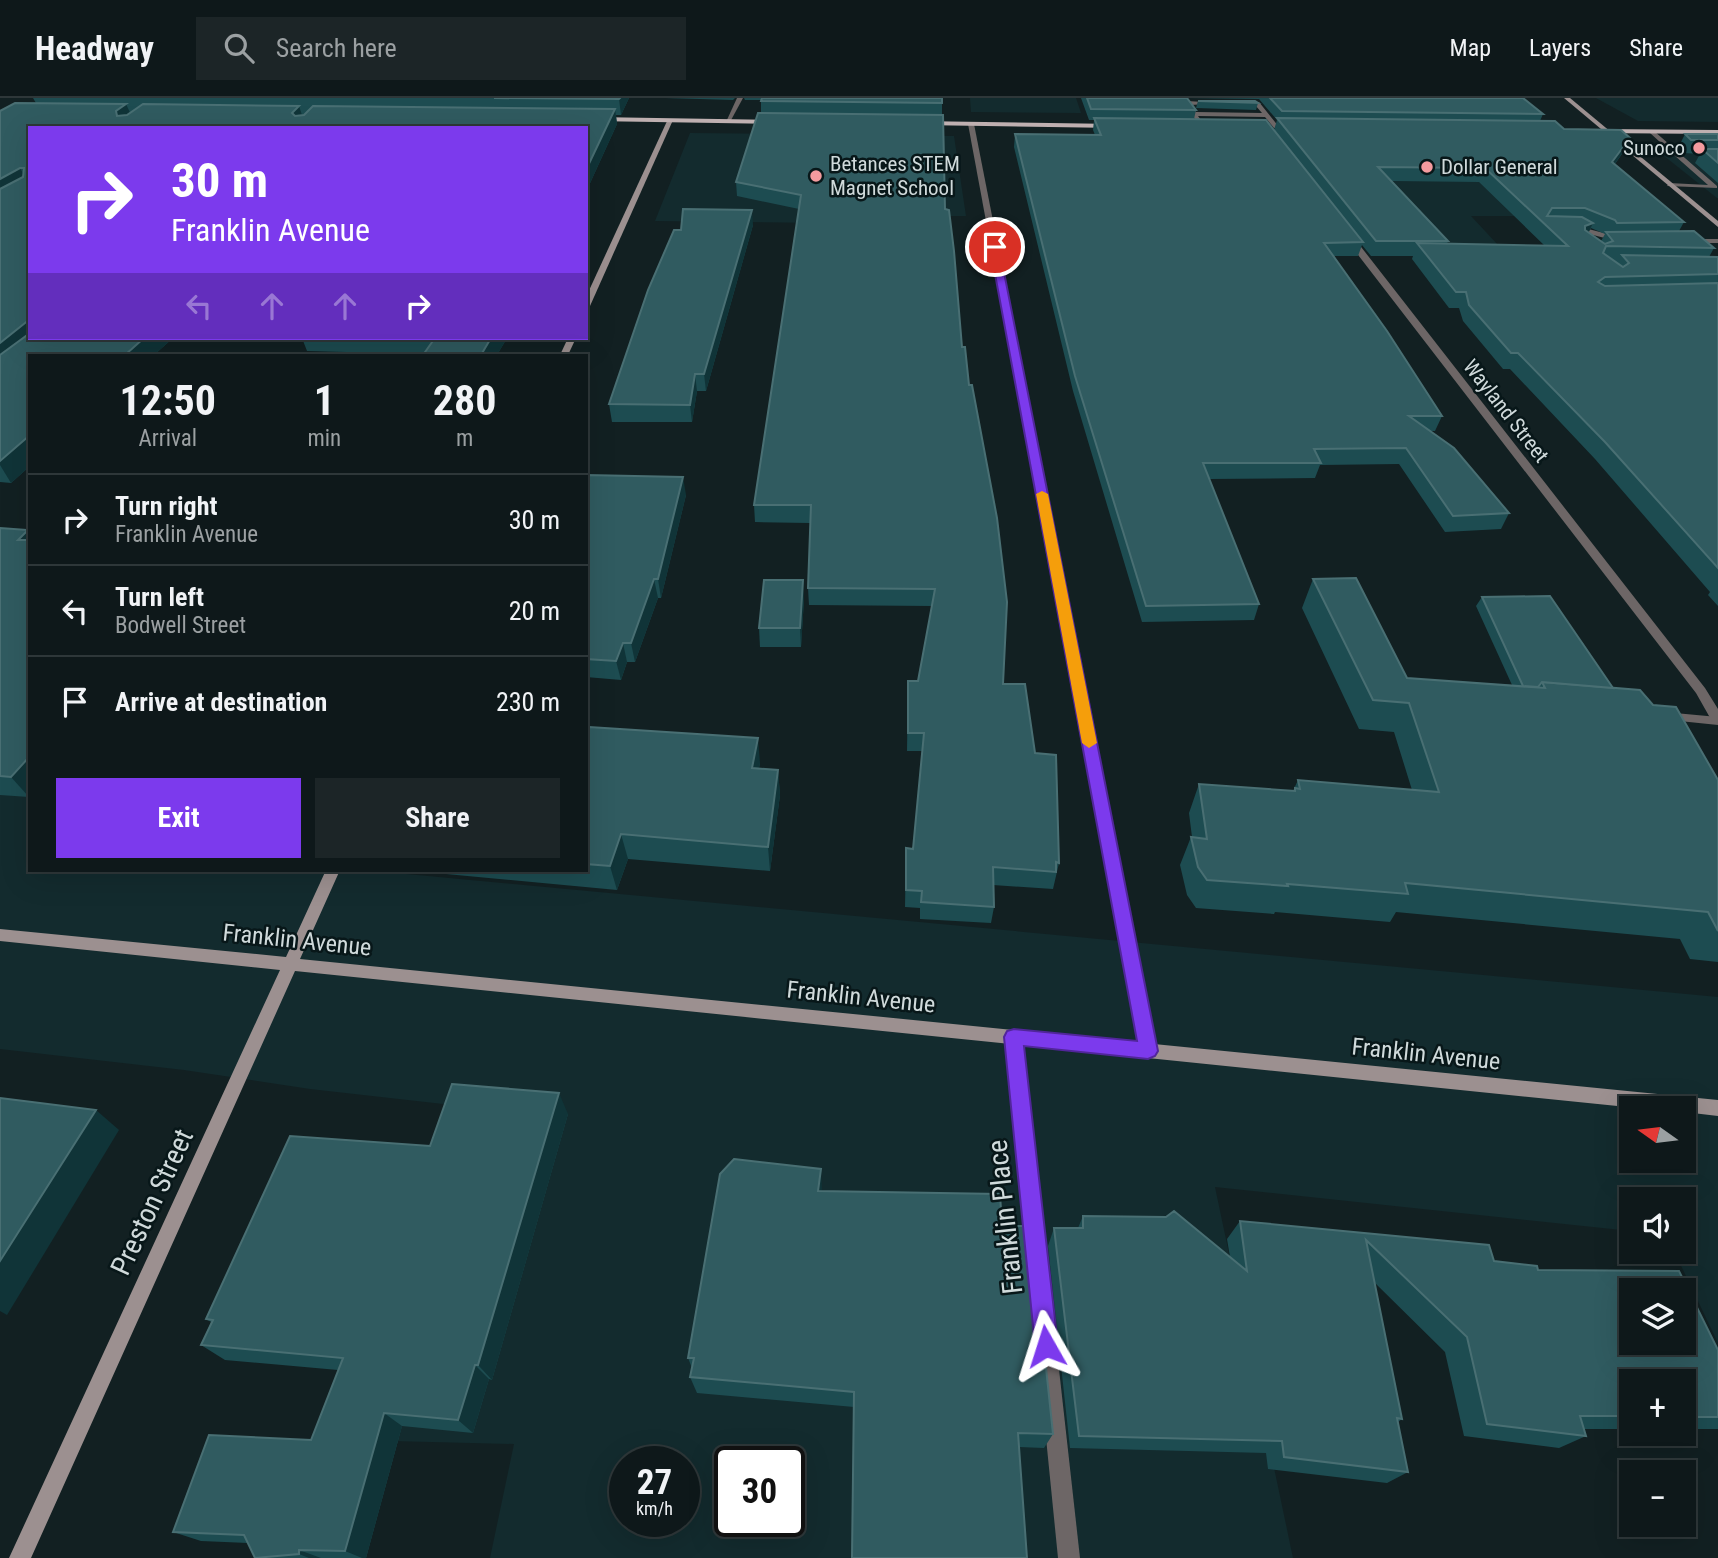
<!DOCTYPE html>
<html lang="en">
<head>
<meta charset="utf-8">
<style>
  body { margin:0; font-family:"Roboto Condensed",sans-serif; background:#1c2527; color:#f1f3f6; height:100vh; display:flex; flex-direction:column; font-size:26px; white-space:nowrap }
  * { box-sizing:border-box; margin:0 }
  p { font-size:23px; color:#9ba0a2 }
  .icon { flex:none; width:38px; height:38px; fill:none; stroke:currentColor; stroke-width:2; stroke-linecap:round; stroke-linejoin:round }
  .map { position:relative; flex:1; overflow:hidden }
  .side { position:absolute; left:28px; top:256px; width:560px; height:518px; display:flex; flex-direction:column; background:#0e181a; border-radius:0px; box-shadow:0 7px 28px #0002,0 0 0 2px #2e3739 }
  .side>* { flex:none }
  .banner { position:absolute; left:28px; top:28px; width:560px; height:214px; border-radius:0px; box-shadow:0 7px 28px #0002,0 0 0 2px #2e3739; background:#7c3aed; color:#fff; overflow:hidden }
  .needle { width:46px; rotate:284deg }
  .buttons { position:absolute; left:1619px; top:998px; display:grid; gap:14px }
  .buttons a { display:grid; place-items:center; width:77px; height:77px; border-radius:0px; background:#0e181a; box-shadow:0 7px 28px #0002,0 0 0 2px #2e3739; font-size:35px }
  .speed { position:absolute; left:609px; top:1348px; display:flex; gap:14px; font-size:35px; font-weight:700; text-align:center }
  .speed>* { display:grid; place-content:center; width:91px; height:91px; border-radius:50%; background:#0e181a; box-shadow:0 7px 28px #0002,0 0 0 2px #2e3739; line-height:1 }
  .speed small { font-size:18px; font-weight:400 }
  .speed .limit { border:4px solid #111; border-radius:10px; background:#fff; color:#111 }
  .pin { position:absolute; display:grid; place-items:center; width:60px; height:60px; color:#fff; margin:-30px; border:4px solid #fff; border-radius:50%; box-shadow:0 2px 7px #0007 }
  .me { position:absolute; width:77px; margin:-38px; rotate:354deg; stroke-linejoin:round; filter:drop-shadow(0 0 5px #0008) }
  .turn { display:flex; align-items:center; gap:24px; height:147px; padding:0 28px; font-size:32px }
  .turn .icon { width:91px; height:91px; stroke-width:2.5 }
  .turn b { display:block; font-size:49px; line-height:60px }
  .lanes { display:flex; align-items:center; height:66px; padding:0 28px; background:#0003; justify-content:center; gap:35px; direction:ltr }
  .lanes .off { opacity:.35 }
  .eta { display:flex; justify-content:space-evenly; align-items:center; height:119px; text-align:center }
  .eta b { font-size:42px; font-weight:700; line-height:49px }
  .action { display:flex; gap:14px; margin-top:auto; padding:14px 28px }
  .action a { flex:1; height:80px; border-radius:0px; background:#7c3aed; color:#fff; font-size:28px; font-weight:700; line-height:80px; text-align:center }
  .action a+a { background:#1c2527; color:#f1f3f6 }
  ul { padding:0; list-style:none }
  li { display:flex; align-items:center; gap:21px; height:91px; padding:0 28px; border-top:2px solid #2e3739 }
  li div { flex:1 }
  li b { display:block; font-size:26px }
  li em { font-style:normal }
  header { display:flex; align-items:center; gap:42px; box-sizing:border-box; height:98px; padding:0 35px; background:#0e181a; border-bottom:2px solid #2e3739 }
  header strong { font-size:33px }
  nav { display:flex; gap:38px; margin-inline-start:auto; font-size:24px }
  .search { width:490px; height:63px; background:#1c2527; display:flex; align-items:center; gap:18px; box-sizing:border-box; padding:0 24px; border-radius:0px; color:#9ba0a2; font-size:26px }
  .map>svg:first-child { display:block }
  .built { fill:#132b2e; fill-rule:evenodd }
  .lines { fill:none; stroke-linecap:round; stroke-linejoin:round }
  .lane { fill:#6d6666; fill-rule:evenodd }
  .street { fill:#6d6666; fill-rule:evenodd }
  .secondary { fill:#9c9090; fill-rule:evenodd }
  .primary { fill:#bfb0b1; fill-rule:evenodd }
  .wall { fill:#1d4c51; fill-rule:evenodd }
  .shaded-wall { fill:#103438 }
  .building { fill:#305b60; stroke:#496f73; stroke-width:2; fill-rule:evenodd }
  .route { fill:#7c3aed; stroke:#51269a; stroke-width:2 }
  .slow { fill:#f59e0b }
  .poi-dot { fill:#f49b9f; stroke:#081719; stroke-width:2.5 }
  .labels { text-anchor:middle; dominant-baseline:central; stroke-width:5; stroke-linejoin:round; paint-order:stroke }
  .far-poi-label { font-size:21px; fill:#d0dadb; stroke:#081719; text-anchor:start }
  .far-street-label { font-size:21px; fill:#d0dadb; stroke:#081719 }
  .street-label { font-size:24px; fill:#d0dadb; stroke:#081719 }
  .near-street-label { font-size:28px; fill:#d0dadb; stroke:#081719 }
</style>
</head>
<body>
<header>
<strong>Headway</strong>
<div class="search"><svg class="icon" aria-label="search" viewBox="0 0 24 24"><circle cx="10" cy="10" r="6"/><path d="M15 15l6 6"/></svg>Search here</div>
<nav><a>Map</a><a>Layers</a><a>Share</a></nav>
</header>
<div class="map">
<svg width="1718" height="1460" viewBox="0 0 1718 1460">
  <rect width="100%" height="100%" fill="#122022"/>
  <g class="built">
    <path d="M970,0h106l5,15 -110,-1z"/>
    <path d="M1596,0h122v24l-80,-1z"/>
    <path d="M690,35l264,3 12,80h-132l-1,7 -178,-2z"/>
    <path d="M1349,43l204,2 -37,73h-45l42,45 -60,-1z"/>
    <path d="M1649,46l69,1v53h-1z"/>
    <path d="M30,494v278h367l-1,3 1322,124v346l-44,-92h10v-52h-53v32l-416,-44 78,371h-803l24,-114 -162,-4 100,-335 -142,-16 -126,-19 -184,-21v-443zM1631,1010h53v52h-53zM625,1363h59v60h-59zM730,1363h59v60h-59z"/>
  </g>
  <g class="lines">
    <g class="lane">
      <path d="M1187,3l33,2 -29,2 5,7 66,1 -7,-8 -18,-2 22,-1 20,25 -5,1 -9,-11 -67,-1 8,11 -5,1 -17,-25z"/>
      <path d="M1650,33h4l63,55v2l-50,-2 2,-3 39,2 -34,-30 -48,-3 2,-3 42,2 -20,-18z"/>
      <path d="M1573,127l50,13 1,2 -4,2 -50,-13z"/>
      <rect x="1686" y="141" width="32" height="4"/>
      <path d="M1664,614l54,5v8l-58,-6 -2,-3z"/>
    </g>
    <g class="street">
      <path d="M737,0h6l-13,24h-4z"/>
      <path d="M971,24l3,2 182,927 -2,5 -6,2 -6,-2 -2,-5 -172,-927z"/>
      <path d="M1345,136h6l354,454 13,21v15l-5,-1 -17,-30 -351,-455z"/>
      <path d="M1014,932l6,2 2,5 58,521h-22l-52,-521 2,-5z"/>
    </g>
    <g class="secondary">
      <path d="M1564,0h6l148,123v6z"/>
      <path d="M668,21l5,1 -83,186 -4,2v-11z"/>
      <path d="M568,240h8l-8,17h-8z"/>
      <path d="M326,772h14l-40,89 1418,141v16l-34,-4v-4h-47l-1342,-137 -264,587h-22l271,-588 -280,-29v-12l286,28z"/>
    </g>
    <g class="primary">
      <path d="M595,19l182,3 4,2 -4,2 -185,-3z"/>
      <path d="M917,23l199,3 4,2 -4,2 -196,-3z"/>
      <path d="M1599,31l119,1v4l-122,-1z"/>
    </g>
  </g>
  <g class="wall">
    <path d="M33,0h596l-8,17h-5l1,9 -31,68v-64h-556v210h143l-19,17h-124v111l-19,17 -11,-1v-371l36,-8z"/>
    <path d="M665,0h70l-2,2z"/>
    <path d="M744,0h198v17l3,94 17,138 7,38 34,299 32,69 24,110 -6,26 -60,-4 1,22 -3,16 -71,-4v-11l-15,-1 1,-59 7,1 9,-98h-15l1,-70h10l14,-75 -123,-1 -1,-17 2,-65 -55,-1 -1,-17 45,-296 -62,-13 -1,-14 25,-69v-13h-16z"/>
    <path d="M1081,0h442l20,16 -3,7 84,30 -9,13 69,58 -5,9 35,17 -5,9h9v349l-10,-11 2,-3 -115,-133 -85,-90h-7l-40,-48 -4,-13h-10l-37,-49 1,-3h-42l-9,-11 -4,11h-24l108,160 -7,15h-5l79,82 -8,16 -56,3 -46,-68 -79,1 -5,13 -106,1 50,125 -5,16 -112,2 -69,-231 -59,-244 1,-13 80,1 -2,-5 1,-10h-5zM1187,0l72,1 18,21 -3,10 -80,-11 2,-9zM1392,83l87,1 66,64 -98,-2 1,-3zM1591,130l14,6 -4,7 -13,-8z"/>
    <path d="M1198,3l60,2 -2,7 -60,-2z"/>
    <path d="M1685,36h33v49l-23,-20 5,-9 -16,-1 -6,-5z"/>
    <path d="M753,127l-47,166h-9l-5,31h-80l-3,-18 72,-174z"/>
    <path d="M302,240h205l-10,17h-74v-1l-116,-3z"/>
    <path d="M586,377l100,20 -25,103h-3l-23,64h-8l-6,18 -35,-3z"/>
    <path d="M0,430l28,2 2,2 -1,265 -29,-2z"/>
    <path d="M1313,481l94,99 105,7 -36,-79 6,-9 131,91 105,92v182l-28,-3 -10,-20 -284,-27 -6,10 -115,-10 -1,2 -78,-6 -9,-13 -7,-30 11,-28h1l-3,-24 10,-29 94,7 5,-11 114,10 -18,-58 -35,-3 -57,-121z"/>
    <path d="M804,501l-3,48h-41l-1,-19z"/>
    <path d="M586,636l174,29 -1,5 19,2 2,25 -10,76 -142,-12 -11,31 -203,-19v-1h172z"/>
    <path d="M568,1016l-76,266 -3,-1 -16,54 -71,-7 -36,132h-110l-8,-15 -47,-2 -28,-9 138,-92 27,-70 -113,-10 -24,-15 10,-23 -5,-3 224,-173z"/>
    <path d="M822,1093l180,35 51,208 -9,14 -25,-1 -165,-40 -157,-14 -7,-16 2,-9 -4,-10z"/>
    <path d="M1083,1118l147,41 -3,-18 13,-18 254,40 44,9 180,80v79h-34v-48h-53v48h-47l2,7 -27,12 -95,-12 -19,-84 -70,-69 27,136 -4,3 10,50 -21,11 -119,-14 -2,-16 -196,-5 -22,-202 6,-18h24z"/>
  </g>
  <g class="shaded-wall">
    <path d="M620,0h9l-8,17 -2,-16z"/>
    <path d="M126,6l7,15 -10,9 -7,-17z"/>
    <path d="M299,8l5,15 -7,7 -5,-15z"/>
    <path d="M615,11l2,15 -31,68v-22z"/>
    <path d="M1630,40l-6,13 -18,25 6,-14z"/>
    <path d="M20,70l9,16 -29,16v-21z"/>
    <path d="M752,112l1,15 -47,166 -2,-17z"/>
    <path d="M1593,125l-7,15 -1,-12z"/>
    <path d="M30,151v65l-3,-5z"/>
    <path d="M30,221v19l-30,33v-28z"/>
    <path d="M144,240h29l-19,17h-29z"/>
    <path d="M491,240h16l-10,17h-16z"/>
    <path d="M695,276l2,17 -5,31 -2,-17z"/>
    <path d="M30,337v31l-19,17 -11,-18v-4z"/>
    <path d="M683,379l3,18 -25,103 -3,-19z"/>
    <path d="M28,432l2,2v24l-12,-16z"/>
    <path d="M654,481l4,19 -23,64 -4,-19z"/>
    <path d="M803,482l1,19 -3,48 -1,-19z"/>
    <path d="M623,545l4,19 -6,18 -5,-19z"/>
    <path d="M758,640l2,25 -5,30 -3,-25z"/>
    <path d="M30,658v40l-1,1 -18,-20z"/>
    <path d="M778,672l2,25 -10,76 -2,-24z"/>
    <path d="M621,736l7,25 -11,31 -7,-24z"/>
    <path d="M559,995l9,21 -76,266 -14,-15z"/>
    <path d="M96,1012l23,20 -112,185 -7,-4v-50z"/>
    <path d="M821,1071l1,22 -2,21 -2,-21z"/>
    <path d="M475,1267l14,14 -16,54 -15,-13z"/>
    <path d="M384,1315l18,13 -36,132h-4l-17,-7z"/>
    <path d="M299,1452l22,8h-12l-10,-4z"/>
  </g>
  <g class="building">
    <path d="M494,0h126l-1,1z"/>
    <path d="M762,0h180v5l-181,-2z"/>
    <path d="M1087,0h100l9,12 -105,-1z"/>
    <path d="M1270,0h253l20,16 -261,-3z"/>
    <path d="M1198,3h57l3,2z"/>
    <path d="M15,5l111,1 -10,7 1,5 10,-1 16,-11 156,2 -7,7 3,3 9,-1 9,-9 302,3 -29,61v-42h-556v121l-3,60h3v10l-30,24v-154l23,-12 1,-9h-4l-20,11v-68z"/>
    <path d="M758,15l185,2 2,94 4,1 5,41 8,96h3l4,38h3l25,133 10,84 -4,82h22l10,69 21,2 3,108 -3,-1v10l-63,-5 1,40 -73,-5 1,-11 -16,-1v-42l7,1 11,-116h-16v-52h10l17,-92 -127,-1 3,-83h-57l47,-310 -65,-13z"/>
    <path d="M1094,20l172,2 97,122 -39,1 63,88 55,85h-33l45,32 55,65 -56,3 -47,-68 -92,1 7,14h-118l56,141 -113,2 -71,-230 -60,-242 86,1z"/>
    <path d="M1277,20l278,3 9,8 57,1 9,8 -18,24 72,60 -67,1 -2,-3 -30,-12h-33l-5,8 35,1 11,6 -8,3v4l20,14 8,-3 -7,-9 88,-1 20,17 -108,-2 -3,7 20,14 6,-4 -7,-8 96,2v17l-113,3 -7,5 7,4 113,-3v285l-113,-126 -87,-89h-7l-42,-48 -3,-13h-10l-39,-49 151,3 -83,-78 -107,-1 70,74h-72z"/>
    <path d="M1685,36h33v6h-27z"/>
    <path d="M1702,51h16v14z"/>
    <path d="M683,111l69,1 -48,164h-9l-5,31 -81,-1 39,-114 26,-60h7z"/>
    <path d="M30,235v5h114l-19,17h-95v80l-30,26v-106z"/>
    <path d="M435,240h56l-10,17h-58z"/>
    <path d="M586,377l97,2 -25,102h-4l-23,64h-8l-7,18 -30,-2z"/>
    <path d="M0,430l28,2 -10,10h12v216l-19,21 -11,-1z"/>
    <path d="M1356,480l51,100 138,10 -3,-6 98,8 13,15 23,2 42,73v151l-10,-19 -303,-29 3,11 -121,-10 1,2 -81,-6 -9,-13 -7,-30 16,2 -8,-55 96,7v-3l5,1 -2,-9 141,12 -30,-89 -36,-3 -60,-121z"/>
    <path d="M764,482h39l-3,48h-41z"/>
    <path d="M1550,498l63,92 -71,-6 -4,5 -15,-1 -41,-89z"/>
    <path d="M589,629l169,11 -6,30 26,2 -10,77 -147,-13 -11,32 -24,-2v-130z"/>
    <path d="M452,986l107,9 -81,272h-3l-17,55 -74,-7 -39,138 -46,-1v4l-44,4 -11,-23 -71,-3 36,-97 102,5 32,-82 -142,-13 12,-25 -7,-1 84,-183 140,10z"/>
    <path d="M0,1000l96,12 -96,151z"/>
    <path d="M734,1061l87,10 -3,22 182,3 2,32h29l22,208 -35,-1 9,125h-175l2,-166 -164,-15 4,-19h-6l32,-184z"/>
    <path d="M1174,1113l73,60 -7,-50 249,24 5,16 43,5 1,4 141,1 39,79v67h-34v-36h-53v35h-51l6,20 -99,-12 -20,-87 -101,-97 36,179 -5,-1 11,54 -124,-15 -2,-16 -203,-5 -25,-208h29v-12l83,1zM1631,1192h53v52h-53z"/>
  </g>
  <path class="route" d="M995,146l4,3 159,804 -3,5 -7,3 -124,-13 34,300 -3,8 -9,3 -8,-3 -3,-8 -31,-309 3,-6 7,-2 123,12 -147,-794z"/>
  <path class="slow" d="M1042,393l6,3 49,249 -8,5 -7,-5 -46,-249z"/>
  <g class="poi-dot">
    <circle cx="1699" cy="50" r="7"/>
    <circle cx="1427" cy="69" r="7"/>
    <circle cx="816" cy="78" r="7"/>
  </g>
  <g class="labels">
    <g class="far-poi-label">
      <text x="1685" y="50" text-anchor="end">Sunoco</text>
      <text x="830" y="66">Betances STEM<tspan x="830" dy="24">Magnet School</tspan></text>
      <text x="1441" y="69">Dollar General</text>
    </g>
    <g class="far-street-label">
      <text transform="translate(1506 313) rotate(52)">Wayland Street</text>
    </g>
    <g class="street-label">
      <text transform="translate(297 842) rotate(6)">Franklin Avenue</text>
      <text transform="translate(861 899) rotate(6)">Franklin Avenue</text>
      <text transform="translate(1426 956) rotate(6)">Franklin Avenue</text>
    </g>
    <g class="near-street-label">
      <text transform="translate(152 1104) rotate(-65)">Preston Street</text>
      <text transform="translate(1005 1119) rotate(-96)">Franklin Place</text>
    </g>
  </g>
</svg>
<div class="buttons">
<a><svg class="needle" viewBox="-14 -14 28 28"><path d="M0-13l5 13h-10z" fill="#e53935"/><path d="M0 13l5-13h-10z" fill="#9ba0a2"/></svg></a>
<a><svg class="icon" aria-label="sound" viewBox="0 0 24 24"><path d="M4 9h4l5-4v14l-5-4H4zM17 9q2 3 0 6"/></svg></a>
<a><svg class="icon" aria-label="layers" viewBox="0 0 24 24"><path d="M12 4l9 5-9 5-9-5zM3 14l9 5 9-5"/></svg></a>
<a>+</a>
<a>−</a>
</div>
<div class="speed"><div>27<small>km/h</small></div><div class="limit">30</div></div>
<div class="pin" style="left:995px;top:149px;background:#d93025"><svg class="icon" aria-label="arrive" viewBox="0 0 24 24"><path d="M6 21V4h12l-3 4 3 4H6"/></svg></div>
<svg class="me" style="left:1046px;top:1248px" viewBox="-20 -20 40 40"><path d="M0-17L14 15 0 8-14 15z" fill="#7c3aed" stroke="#fff" stroke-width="4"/></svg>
<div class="banner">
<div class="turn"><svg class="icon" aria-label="right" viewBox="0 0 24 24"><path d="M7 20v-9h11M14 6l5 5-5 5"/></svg><div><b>30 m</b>Franklin Avenue</div></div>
<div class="lanes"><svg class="icon off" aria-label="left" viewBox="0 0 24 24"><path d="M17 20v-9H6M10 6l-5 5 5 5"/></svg><svg class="icon off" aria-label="ahead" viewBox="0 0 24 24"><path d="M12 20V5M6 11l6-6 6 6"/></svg><svg class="icon off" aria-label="ahead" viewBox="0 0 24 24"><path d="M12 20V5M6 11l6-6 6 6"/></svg><svg class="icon" aria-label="right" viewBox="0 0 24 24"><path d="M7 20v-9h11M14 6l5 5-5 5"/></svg></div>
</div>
<section class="side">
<div class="eta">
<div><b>12:50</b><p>Arrival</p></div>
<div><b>1</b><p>min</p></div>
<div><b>280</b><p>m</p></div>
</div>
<ul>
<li><svg class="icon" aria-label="right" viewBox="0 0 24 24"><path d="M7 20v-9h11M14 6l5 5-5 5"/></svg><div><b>Turn right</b><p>Franklin Avenue</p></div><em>30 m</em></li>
<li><svg class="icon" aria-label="left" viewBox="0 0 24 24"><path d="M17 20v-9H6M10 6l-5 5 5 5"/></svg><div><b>Turn left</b><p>Bodwell Street</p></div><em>20 m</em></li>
<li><svg class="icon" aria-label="arrive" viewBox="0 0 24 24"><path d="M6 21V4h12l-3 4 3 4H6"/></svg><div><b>Arrive at destination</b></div><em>230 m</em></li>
</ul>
<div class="action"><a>Exit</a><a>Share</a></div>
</section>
</div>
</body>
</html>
